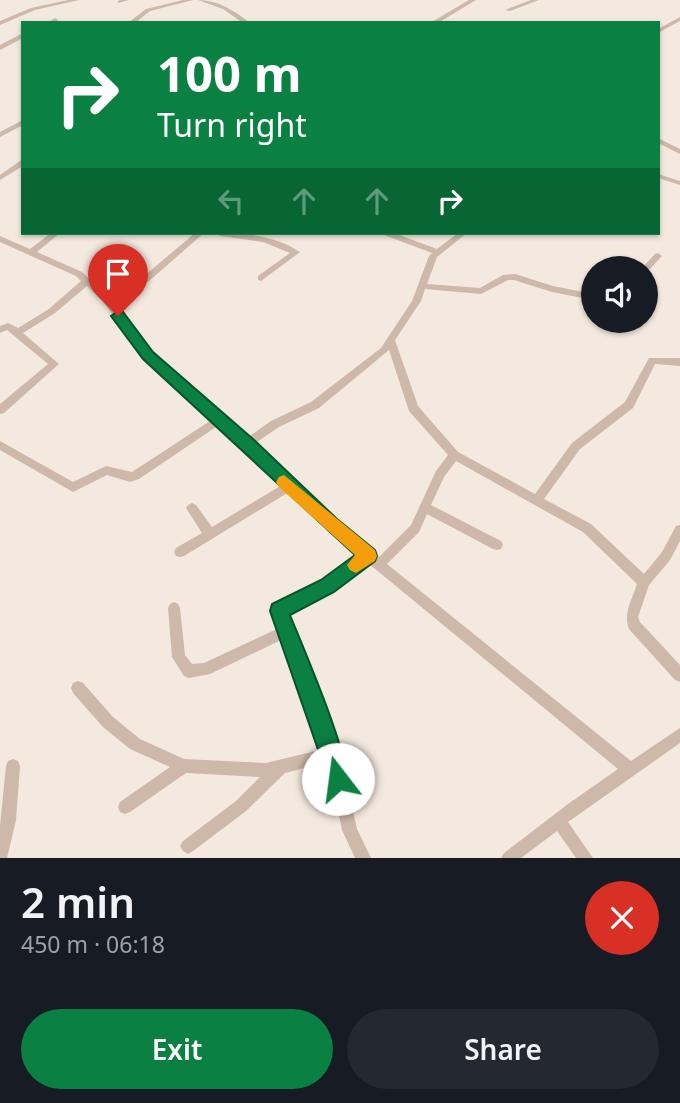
<!DOCTYPE html>
<html lang="en">
<head>
<meta charset="utf-8">
<style>
  body { margin:0; font-family:"Noto Sans",sans-serif; background:#242831; color:#f1f3f6; height:100vh; display:flex; flex-direction:column; font-size:26px; white-space:nowrap }
  * { box-sizing:border-box; margin:0 }
  p { font-size:23px; color:#9ea1a6 }
  .icon { flex:none; width:38px; height:38px; fill:none; stroke:currentColor; stroke-width:2; stroke-linecap:round; stroke-linejoin:round }
  .map { position:relative; height:858px; overflow:hidden }
  .drawer { display:flex; flex-direction:column; background:#171b24; flex:1 }
  .drawer>* { flex:none }
  .banner { position:absolute; left:21px; top:21px; width:639px; height:214px; border-radius:0px; box-shadow:0 2px 5px #0004; background:#0b8043; color:#fff; overflow:hidden }
  .fabs { position:absolute; left:581px; top:256px; display:grid; gap:14px }
  .fabs a { display:grid; place-items:center; width:77px; height:77px; border-radius:50%; background:#171b24; box-shadow:0 2px 5px #0004; font-size:35px }
  .pin { position:absolute; display:grid; place-items:center; width:60px; height:60px; color:#fff; margin:-72px -30px; border-radius:50% 50% 50% 0; rotate:-45deg; box-shadow:0 0 7px #0007 }
  .pin .icon { rotate:45deg }
  .me { position:absolute; width:77px; margin:-38px; rotate:345deg; stroke-linejoin:round; filter:drop-shadow(0 0 5px #0008) }
  .turn { display:flex; align-items:center; gap:24px; height:147px; padding:0 21px; font-size:32px }
  .turn .icon { width:91px; height:91px; stroke-width:2.5 }
  .turn b { display:block; font-size:49px; line-height:60px }
  .lanes { display:flex; align-items:center; height:66px; padding:0 21px; background:#0003; justify-content:center; gap:35px; direction:ltr }
  .lanes .off { opacity:.35 }
  .round { display:grid; place-items:center; flex:none; width:74px; height:74px; border-radius:37px; background:#242831 }
  .head { display:flex; align-items:center; justify-content:space-between; height:119px; padding:0 21px }
  h1 { font-size:42px; font-weight:600; line-height:52px }
  .action { display:flex; gap:14px; margin-top:auto; padding:14px 21px }
  .action a { flex:1; height:80px; border-radius:42px; background:#0b8043; color:#fff; font-size:28px; font-weight:600; line-height:80px; text-align:center }
  .action a+a { background:#242831; color:#f1f3f6 }
  .map>svg:first-child { display:block }
  .lines { fill:none; stroke-linecap:round; stroke-linejoin:round }
  .minor { fill:#cdb8a9; fill-rule:evenodd }
  .route { fill:#0b8043; stroke:#07532c; stroke-width:2 }
  .slow { fill:#f59e0b }
</style>
</head>
<body>
<div class="map">
<svg width="680" height="858" viewBox="0 0 680 858">
  <rect width="100%" height="100%" fill="#f4e9de"/>
  <g class="lines">
    <g class="minor">
      <path d="M68,0h11l-44,10 -35,15v-4l31,-13z"/>
      <path d="M120,0h9l-11,3v-2z"/>
      <path d="M183,0h10l-43,11 -15,12h-7l18,-14z"/>
      <path d="M198,0c20,0 37,11 52,23h-7l-20,-14z"/>
      <path d="M469,0h7l-38,23h-8z"/>
      <path d="M531,0h8l-29,11 -5,-1z"/>
      <path d="M680,17v4l-22,12v-4z"/>
      <path d="M55,18l3,2 -3,3h-8z"/>
      <path d="M23,33v5l-23,12v-5z"/>
      <path d="M23,120v5l-23,12v-5z"/>
      <path d="M658,138l22,11v5l-22,-11z"/>
      <path d="M20,161h3v5l-23,14v-5z"/>
      <path d="M658,174l22,7v4l-22,-7z"/>
      <path d="M51,233h9l-23,19 45,20 28,26 33,-21 52,-44h9l-55,48 -35,23 37,49 96,85 24,-17 40,-19 70,-54 31,-47 17,-45 3,-3 -48,-18 -1,-2h11l43,16 21,-16h9l-30,24 -10,27 53,4 23,-13 12,-1 38,12 40,8v6l-41,-8 -38,-12h-6l-27,14 -56,-5 -4,12 -26,39 23,66 40,46 77,42 37,-51 53,-41 24,-44h31v8l-25,-2 -22,44 -53,41 -36,50 47,25 53,50 18,-22 14,-26 4,-1v16l-10,19 -21,25 -11,32 2,5 40,43v17l-5,-2 -46,-51c-6,-16 3,-29 8,-45l-54,-52 -127,-71 -12,16 -13,28 70,36 2,4 -2,4 -4,1 -4,-1 -66,-35 -8,18 -32,32 244,197 49,-33v15l-112,79 25,36h-17l-19,-27 -36,27h-20l3,-5 64,-49 50,-35 -250,-206 -37,27 -45,24 54,140 17,75 14,29h-16l-13,-28 -14,-68 -43,11 -39,38 -53,40 -5,3 -5,-3 -3,-5 3,-5 53,-40 24,-24 -74,-4 -56,39 -5,2 -5,-2 -2,-5 2,-5 50,-35 -40,-18 -27,-22 -30,-34 -2,-5 2,-5 5,-2 5,2 30,34 27,22 44,20 82,4 58,-14 -41,-110 -73,35 -21,4 -5,-2 -12,-19 -4,-49 2,-4 4,-2 4,2 2,4 5,47 7,9 12,-1 75,-35 -6,-17 2,-4 48,-25 36,-26 -33,-27 -37,-37 -105,64 -4,1 -4,-1 -2,-4 2,-4 26,-15 -14,-22 -2,-3 2,-3 4,-2 4,2 16,22 70,-42 -63,-60 -80,54 -9,3 -23,-7 -34,17 -73,-42v-9l73,41 33,-16 26,6 81,-53 -68,-62 -44,-58 -14,-13 -32,27 -32,20 36,31 -55,49 -4,1v-10l48,-40 -41,-34 -7,3v-7l8,-3 10,5 31,-19 32,-28 -5,-5 -76,-34v-6l30,13zM389,350l20,61 39,44 -12,16 -25,54 -32,32 -45,-36 -80,-77 25,-17 40,-19z"/>
      <path d="M216,233c27,-1 61,3 84,19l-39,29 -3,-1v-4l32,-23 -27,-11 -43,-6z"/>
      <path d="M658,253l4,3 -13,14 -3,1v-3h-4l13,-14z"/>
      <path d="M13,759l5,2 2,5 -4,54 -9,38h-7v-32l6,-60 2,-5z"/>
    </g>
  </g>
  <path class="route" d="M118,311l5,1 30,40 100,87 84,80 38,31 2,6 -2,5 -41,31 -44,23c11,28 65,151 56,172l-8,3 -7,-3 -61,-176 2,-7 49,-24 34,-25 -212,-196 -32,-43z"/>
  <path class="slow" d="M284,475l91,75 2,6 -2,5 -19,12 -6,-3 -3,-5 8,-10 -76,-68 -3,-5 3,-5z"/>
</svg>
<div class="fabs">
<a><svg class="icon" aria-label="sound" viewBox="0 0 24 24"><path d="M4 9h4l5-4v14l-5-4H4zM17 9q2 3 0 6"/></svg></a>
</div>
<div class="pin" style="left:118px;top:316px;background:#d93025"><svg class="icon" aria-label="arrive" viewBox="0 0 24 24"><path d="M6 21V4h12l-3 4 3 4H6"/></svg></div>
<svg class="me" style="left:338px;top:779px" viewBox="-20 -20 40 40"><circle r="19" fill="#fff"/><path d="M0-13L10 11 0 6-10 11z" fill="#0b8043"/></svg>
<div class="banner">
<div class="turn"><svg class="icon" aria-label="right" viewBox="0 0 24 24"><path d="M7 20v-9h11M14 6l5 5-5 5"/></svg><div><b>100 m</b>Turn right</div></div>
<div class="lanes"><svg class="icon off" aria-label="left" viewBox="0 0 24 24"><path d="M17 20v-9H6M10 6l-5 5 5 5"/></svg><svg class="icon off" aria-label="ahead" viewBox="0 0 24 24"><path d="M12 20V5M6 11l6-6 6 6"/></svg><svg class="icon off" aria-label="ahead" viewBox="0 0 24 24"><path d="M12 20V5M6 11l6-6 6 6"/></svg><svg class="icon" aria-label="right" viewBox="0 0 24 24"><path d="M7 20v-9h11M14 6l5 5-5 5"/></svg></div>
</div>
</div>
<section class="drawer">
<div class="head"><div><h1>2 min</h1><p>450 m · 06:18</p></div><a class="round" style="background:#d93025;color:#fff"><svg class="icon" aria-label="close" viewBox="0 0 24 24"><path d="M6 6l12 12M18 6L6 18"/></svg></a></div>
<div class="action"><a>Exit</a><a>Share</a></div>
</section>
</body>
</html>
